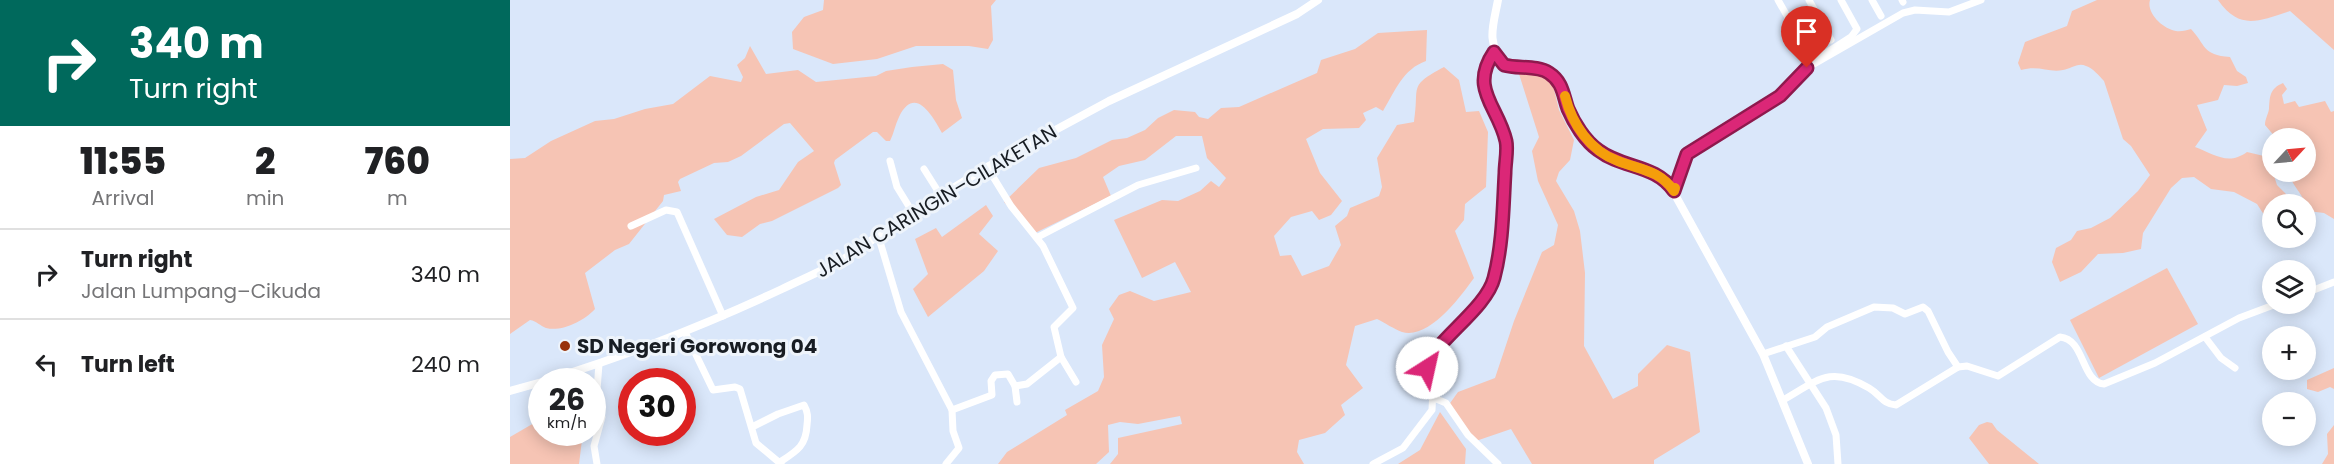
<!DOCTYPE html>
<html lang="en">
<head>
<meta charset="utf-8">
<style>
  body { margin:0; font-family:Poppins,sans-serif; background:#f6f6f6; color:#202124; height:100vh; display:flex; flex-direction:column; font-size:22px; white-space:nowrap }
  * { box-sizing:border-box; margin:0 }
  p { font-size:20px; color:#757577 }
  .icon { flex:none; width:33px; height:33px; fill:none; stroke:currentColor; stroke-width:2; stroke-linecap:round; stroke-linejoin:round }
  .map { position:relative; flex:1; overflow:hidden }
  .sheet { display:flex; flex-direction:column; background:#fff; width:510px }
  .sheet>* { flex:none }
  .banner { background:#00695c; color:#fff; overflow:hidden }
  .needle { width:39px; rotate:64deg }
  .buttons { position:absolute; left:1752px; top:128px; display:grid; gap:12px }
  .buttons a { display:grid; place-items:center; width:54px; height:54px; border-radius:50%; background:#fff; box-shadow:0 3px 15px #0003; font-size:30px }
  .speed { position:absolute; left:18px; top:368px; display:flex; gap:12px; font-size:30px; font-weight:700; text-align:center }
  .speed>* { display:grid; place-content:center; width:78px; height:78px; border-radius:50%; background:#fff; box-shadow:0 3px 15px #0003; line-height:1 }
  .speed small { font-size:15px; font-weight:400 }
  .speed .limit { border:9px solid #d22; background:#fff; color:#111 }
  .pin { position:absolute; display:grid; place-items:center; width:51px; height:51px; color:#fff; margin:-62px -26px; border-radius:50% 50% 50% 0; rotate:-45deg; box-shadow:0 0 6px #0007 }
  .pin .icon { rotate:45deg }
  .me { position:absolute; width:66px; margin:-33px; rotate:35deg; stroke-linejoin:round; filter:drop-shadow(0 0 4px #0008) }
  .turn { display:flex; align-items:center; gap:21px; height:126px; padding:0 30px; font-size:27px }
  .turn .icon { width:78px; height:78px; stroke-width:2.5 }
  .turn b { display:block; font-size:42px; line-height:51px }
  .eta { display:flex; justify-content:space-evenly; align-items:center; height:102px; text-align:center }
  .eta b { font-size:36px; font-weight:800; line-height:42px }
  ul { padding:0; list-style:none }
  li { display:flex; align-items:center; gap:18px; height:90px; padding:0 30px; border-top:2px solid #e0e0e0 }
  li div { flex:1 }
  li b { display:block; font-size:22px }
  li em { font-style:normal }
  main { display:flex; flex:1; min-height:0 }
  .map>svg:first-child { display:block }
  .green { fill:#f6c4b4 }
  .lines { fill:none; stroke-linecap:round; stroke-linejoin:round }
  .minor { stroke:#fff; stroke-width:7 }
  .tertiary { stroke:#fff; stroke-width:8 }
  .route-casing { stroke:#8e194d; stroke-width:15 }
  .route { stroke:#db2777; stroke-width:10 }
  .slow { stroke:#f59e0b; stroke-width:10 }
  .poi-dot { fill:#98320b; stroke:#eef4fb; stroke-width:2 }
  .labels { text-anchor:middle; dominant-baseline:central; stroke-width:6; stroke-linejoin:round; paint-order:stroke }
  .street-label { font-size:20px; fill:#181d23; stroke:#eef4fb }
  .poi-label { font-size:20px; font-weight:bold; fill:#181d23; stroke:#eef4fb; text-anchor:start }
</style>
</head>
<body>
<main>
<section class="sheet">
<div class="banner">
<div class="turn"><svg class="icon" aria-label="right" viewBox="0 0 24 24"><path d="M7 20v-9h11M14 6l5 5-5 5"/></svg><div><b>340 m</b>Turn right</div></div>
</div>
<div class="eta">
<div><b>11:55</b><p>Arrival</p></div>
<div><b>2</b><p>min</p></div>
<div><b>760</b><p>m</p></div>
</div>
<ul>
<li><svg class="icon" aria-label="right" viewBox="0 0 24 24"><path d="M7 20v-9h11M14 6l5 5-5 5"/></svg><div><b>Turn right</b><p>Jalan Lumpang–Cikuda</p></div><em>340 m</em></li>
<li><svg class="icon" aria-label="left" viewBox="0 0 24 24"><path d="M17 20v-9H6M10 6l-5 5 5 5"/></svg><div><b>Turn left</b></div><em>240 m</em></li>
</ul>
</section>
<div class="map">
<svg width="1824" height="464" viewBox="0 0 1824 464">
  <rect width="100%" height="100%" fill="#dae7fa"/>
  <g class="green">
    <path d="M314,0h172l-5,6 2,34 -5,9 -19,-3h-53l-39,13 -44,5 -40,-15 -1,-17 12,-15 19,-7z"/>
    <path d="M1587,0h53c-4,13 13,29 26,31 5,1 11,-1 15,-2 15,16 11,26 39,28l7,14 9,6 2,6 -11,3 -13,-1 -6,15 -21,5 10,25 -12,17c19,7 33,19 52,5l21,5 9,28 10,10 1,9h-16v15l-6,-1 -9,-14 -23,-12 -23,-3 -17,-12 -12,1 -11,10 -28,45 -2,16 -18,4 -25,1 -17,18 -21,10 -8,-20 4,-14 15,-8 6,-9 14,-3 19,-10 28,-27 12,-16 -19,-29 -8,-7 -19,-58c-5,-5 -11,-13 -18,-15 -8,-4 -15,3 -23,4 -14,3 -24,-5 -42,0l-3,-7 7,-21 42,-16 5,-15z"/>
    <path d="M1708,0h116v50l-44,-39c-32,10 -50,20 -72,-11z"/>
    <path d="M917,30l-1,31c-23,8 -31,30 -43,50l-7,-4 -13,6 3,7 -7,8 -36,1 -17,10 14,34 22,28 -11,14 -12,5 -7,-9 -21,6 -17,19 6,20 11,-1 11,21 27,-10 12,-21 -6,-19 12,-10 3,-8 29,-12 3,-9 -5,-29 20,-33 17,-3c6,-37 -7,-35 30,-55l15,13 7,32 13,-1 9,21 -2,55 -21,17 -1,16 -9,11 19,47c-13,18 -45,62 -72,54 -8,-3 -17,-9 -25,-13l-22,7 -9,39 17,23 -22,17 4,10 -20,18 -26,7 -2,12 7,12h-194l8,-10v-16l64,-14 -2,-8 -42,8 -18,-2 -12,3 1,27 -13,12h-98l9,-12 60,-37 -2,-5 33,-19 6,-14 -2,-32 12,-26 -5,-10 10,-14 11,-4 24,10 37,-9 -16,-30 -33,16 -28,-58 48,-20 16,1 22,-10 11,-10 8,6 7,-9 -19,-20 -5,-22h-26l-31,24 -26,6 -16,11 8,19 -76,37 -31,-31 35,-34 37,-10 36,-18 15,-2 18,-8 13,-12 16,-8 21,2 4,5 9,2 13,-11 18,-1 78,-34 4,-13 34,-11 23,-16z"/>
    <path d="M240,46l16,28 32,-4 18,12 60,-6 10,-5 26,-4 31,-3 10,6 3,30 6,18 -20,15c-9,-16 -27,-49 -43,-16 -4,8 -5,16 -9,24h-4l-9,-9h-4l-38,28 -1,3 7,22 -3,3 -66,33 -12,3 -18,13 -15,-2 -13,-16 42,-22 23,-7 19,-28 16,-11 -24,-28 -6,1 -43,32 -13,6 -14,1 -34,16 -2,3 3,9 -17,4 -1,6 -34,43 -14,6 -30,23 10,36c-11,12 -33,23 -49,19 -6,-2 -9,-7 -16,-8l-20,14v-175l15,-1 26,-17 44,-20 19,-2 31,-10 28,-5 37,-28 31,6 2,-5 -6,-12 8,-7z"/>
    <path d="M1009,74h21l8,3 5,8 6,25 15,30 -4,20 -11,12 -3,9 18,30 6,20 5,42 -1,73 29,53 25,-13v-12l29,-29 23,7 10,80 -46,28v4h-122l-21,-35 -38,13 -25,-36 10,-14 37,-14 19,-57 28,-69 12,-7 4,-20 -20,-44 -6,-30 7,-14z"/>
    <path d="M1773,83l4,6 -5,6 2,9 11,-3 4,6 26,-6 6,11 3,-1v108l-10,-6 -16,-2c-5,-19 -16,-24 -20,-40h18v-33h-30l-11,-13c0,-6 3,-10 4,-16 1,-12 0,-20 14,-26z"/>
    <path d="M476,205l7,11 -14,18 19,17 -14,20 -56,46 -15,-28 15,-15 -13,-35 21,-11 6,9z"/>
    <path d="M1657,268l31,56 -99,54 -29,-58z"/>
    <path d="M1824,368v21l-4,-2 -12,5 -11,-3v-9z"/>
    <path d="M930,412l26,37 -1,15h-67l22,-14z"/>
    <path d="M31,419l1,13h41l-4,32h-69v-27z"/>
    <path d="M1477,422l5,1 5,7 42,34h-50l-20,-26 10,-13z"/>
    <path d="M1824,425v39h-12l6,-10 -1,-20z"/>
  </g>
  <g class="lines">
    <g class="minor">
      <path d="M1268,0l30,53"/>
      <path d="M1299,0l22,40"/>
      <path d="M1362,0l9,16"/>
      <path d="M1392,0l1,2"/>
      <path d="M1299,64l42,-27 6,-8 -16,-29"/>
      <path d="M380,161l7,26 16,26"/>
      <path d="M414,169l17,27"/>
      <path d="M1164,191l8,-28 11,-14 87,-53 27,-28 96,-55 12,-3 34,2 32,-12"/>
      <path d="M121,226l35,-16 11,2 46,104"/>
      <path d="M368,235l23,77 51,98 1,21 6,17 -13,16"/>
      <path d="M528,237l100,-52 58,-17"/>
      <path d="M1796,293l28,-11"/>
      <path d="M175,332l28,58 22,-3 5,2 16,54 25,21"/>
      <path d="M1695,337l16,21 14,10"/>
      <path d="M1276,346l40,62 10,27 2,29"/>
      <path d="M1253,354l52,-17 12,-10 47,-20 19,1 12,6 18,-7 5,4 20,41 10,15"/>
      <path d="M551,357l15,25"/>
      <path d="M505,386l2,16"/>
      <path d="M924,398l12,5 22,32 30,29"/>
      <path d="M1273,400c35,-20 47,-35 86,-12 12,7 13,16 27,17l62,-38 9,-1 31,10 62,-39c25,2 21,45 44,47l51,-21 84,-45 40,-15"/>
      <path d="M442,410l40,-15 -1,-14 4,-6 13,-1 7,12 12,-2 34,-27 -7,-30 19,-19 -30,-62 -32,-40 -24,-39"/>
      <path d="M242,427l26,-13 26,-9c4,7 4,12 3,20 -1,21 -10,26 -27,37"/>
      <path d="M87,464l-3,-18 8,-29 -6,-14 3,-39"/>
      <path d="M863,464l30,-16 29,-38 1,-22 -6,-25 63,-72c12,-37 13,-77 14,-116 1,-10 3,-22 2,-32 -5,-36 -39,-51 -12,-91"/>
    </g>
    <g class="tertiary">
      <path d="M988,0c-5,27 -12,41 6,65l44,7 11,10 9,27 17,29 10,11 24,13 36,10 13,10 95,172 45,110"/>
      <path d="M34,381c82,-25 161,-56 238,-92 33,-16 69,-30 96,-54l109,-68 122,-66 188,-87 21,-14"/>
      <path d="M0,391l32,-9"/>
    </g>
  </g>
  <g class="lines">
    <defs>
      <path id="route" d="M917,368c3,-24 59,-58 67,-90 9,-34 9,-71 11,-105 0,-10 3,-23 1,-32 -8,-35 -37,-52 -12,-89l10,13c13,4 33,0 45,8 14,9 14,22 19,36 6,14 17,32 30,41 25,19 57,14 76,41l13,-37 93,-58 27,-28"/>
    </defs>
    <use href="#route" class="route-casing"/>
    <use href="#route" class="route"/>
    <path class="slow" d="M1055,96c7,28 25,55 53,65 23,9 41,9 56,30l1,-3"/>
  </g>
  <circle class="poi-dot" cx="55" cy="346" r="6"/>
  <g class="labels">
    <g class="street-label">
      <text transform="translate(426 201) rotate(-31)">JALAN CARINGIN–CILAKETAN</text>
    </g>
    <g class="poi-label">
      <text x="67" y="346">SD Negeri Gorowong 04</text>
    </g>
  </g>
</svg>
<div class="buttons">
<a><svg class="needle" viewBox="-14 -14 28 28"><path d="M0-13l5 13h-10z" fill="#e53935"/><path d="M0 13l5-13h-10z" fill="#757577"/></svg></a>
<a><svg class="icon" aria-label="search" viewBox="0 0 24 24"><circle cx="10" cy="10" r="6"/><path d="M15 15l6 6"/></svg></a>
<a><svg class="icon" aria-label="layers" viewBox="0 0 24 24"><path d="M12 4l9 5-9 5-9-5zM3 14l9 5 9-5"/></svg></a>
<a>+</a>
<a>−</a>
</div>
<div class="speed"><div>26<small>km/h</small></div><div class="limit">30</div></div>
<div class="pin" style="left:1297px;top:68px;background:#d93025"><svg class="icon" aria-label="arrive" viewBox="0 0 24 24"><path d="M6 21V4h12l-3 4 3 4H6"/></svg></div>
<svg class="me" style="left:917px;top:368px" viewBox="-20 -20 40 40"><circle r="19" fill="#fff"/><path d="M0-13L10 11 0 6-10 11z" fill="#db2777"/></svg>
</div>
</main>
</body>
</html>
